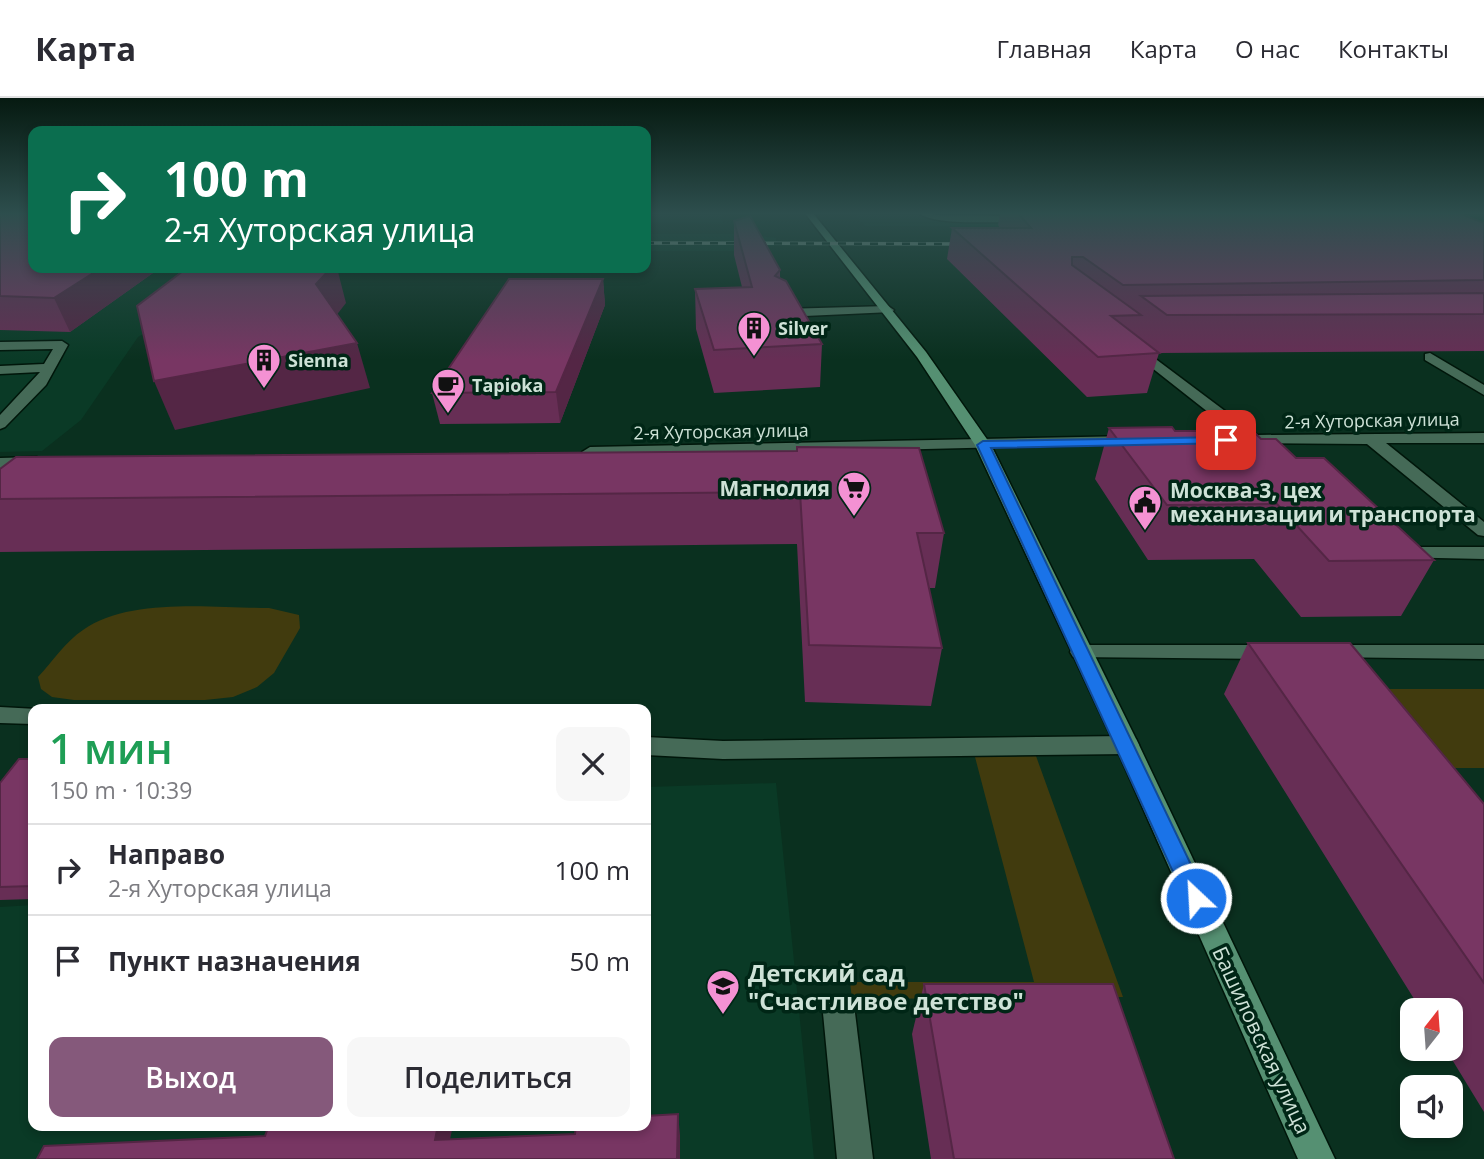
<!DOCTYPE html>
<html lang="ru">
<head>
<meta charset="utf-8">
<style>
  body { margin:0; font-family:"Open Sans",sans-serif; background:#f7f7f7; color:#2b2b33; height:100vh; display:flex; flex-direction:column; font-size:26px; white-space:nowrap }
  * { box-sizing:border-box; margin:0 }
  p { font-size:23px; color:#7c7c81 }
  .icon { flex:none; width:38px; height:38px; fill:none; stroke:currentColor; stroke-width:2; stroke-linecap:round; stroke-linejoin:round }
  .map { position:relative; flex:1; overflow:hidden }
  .details { position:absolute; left:28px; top:606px; width:623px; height:427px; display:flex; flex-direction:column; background:#fff; border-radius:14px; box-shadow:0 4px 10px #0003 }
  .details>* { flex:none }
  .guide { position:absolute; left:28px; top:28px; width:623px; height:147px; border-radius:14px; box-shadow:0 4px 10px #0003; background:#0b6e4f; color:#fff; overflow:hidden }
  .needle { width:46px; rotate:17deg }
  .controls { position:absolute; left:1400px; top:900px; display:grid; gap:14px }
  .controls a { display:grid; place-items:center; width:63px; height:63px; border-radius:14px; background:#fff; box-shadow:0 4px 10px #0003; font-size:35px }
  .pin { position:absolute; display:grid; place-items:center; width:60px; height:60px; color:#fff; margin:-30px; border-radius:14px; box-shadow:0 4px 10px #0006 }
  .me { position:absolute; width:77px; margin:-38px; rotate:335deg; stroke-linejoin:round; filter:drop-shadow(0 0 5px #0008) }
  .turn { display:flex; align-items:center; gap:24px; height:147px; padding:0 21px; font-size:32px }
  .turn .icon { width:91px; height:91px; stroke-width:2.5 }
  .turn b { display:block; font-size:49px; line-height:60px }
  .round { display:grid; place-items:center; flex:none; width:74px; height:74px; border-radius:14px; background:#f7f7f7 }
  .headline { display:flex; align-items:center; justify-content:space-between; height:119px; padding:0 21px }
  h1 { font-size:42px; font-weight:600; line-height:52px; color:#1e9e55 }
  .button { display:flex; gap:14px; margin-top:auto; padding:14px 21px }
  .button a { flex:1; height:80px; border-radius:14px; background:#85597b; color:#fff; font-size:28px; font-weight:600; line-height:80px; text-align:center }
  .button a+a { background:#f7f7f7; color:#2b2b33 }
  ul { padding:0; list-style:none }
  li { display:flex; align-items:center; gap:21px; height:91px; padding:0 21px; border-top:2px solid #e1e1e2 }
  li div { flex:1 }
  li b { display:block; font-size:26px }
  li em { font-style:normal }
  header { display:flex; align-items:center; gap:42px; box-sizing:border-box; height:98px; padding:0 35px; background:#fff; border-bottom:2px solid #e1e1e2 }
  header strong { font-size:33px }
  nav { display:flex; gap:38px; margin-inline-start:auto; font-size:24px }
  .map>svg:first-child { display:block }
  .built { fill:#0a3a26 }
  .green { fill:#413b0e }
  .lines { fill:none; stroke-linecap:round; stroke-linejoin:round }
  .minor-casing { stroke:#00160a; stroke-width:3 }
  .major-casing { stroke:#00160a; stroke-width:3 }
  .minor { fill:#456a57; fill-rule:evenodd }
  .major { fill:#559072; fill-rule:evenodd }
  .rail-casing { stroke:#8ea89b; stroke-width:3.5 }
  .rail { stroke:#002616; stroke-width:2.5; stroke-dasharray:8; stroke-linecap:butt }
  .wall { fill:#672e55 }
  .shaded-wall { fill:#542645 }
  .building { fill:#783663; stroke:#542645; stroke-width:2 }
  .route { fill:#1a73e8; stroke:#114b97; stroke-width:2 }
  .labels { text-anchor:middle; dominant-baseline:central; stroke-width:7; stroke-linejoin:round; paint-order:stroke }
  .far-poi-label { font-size:18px; font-weight:bold; fill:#cee2d7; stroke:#002616; text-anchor:start }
  .far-street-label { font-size:18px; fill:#cee2d7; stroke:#002616 }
  .poi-label { font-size:21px; font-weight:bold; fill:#cee2d7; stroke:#002616; text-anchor:end }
  .street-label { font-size:21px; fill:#cee2d7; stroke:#002616 }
  .near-poi-label { font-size:24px; font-weight:bold; fill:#cee2d7; stroke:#002616; text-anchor:start }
</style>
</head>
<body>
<header>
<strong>Карта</strong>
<nav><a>Главная</a><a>Карта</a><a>О нас</a><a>Контакты</a></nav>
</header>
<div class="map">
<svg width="1484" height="1061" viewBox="0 0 1484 1061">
  <rect width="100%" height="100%" fill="#0a301f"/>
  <g class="built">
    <path d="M646,114h75l2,12 -77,-1z"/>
    <path d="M853,114h631v16l-619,-2z"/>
    <path d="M646,136h99l31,4v7l-31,6h-99z"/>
    <path d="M0,165l33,5h227l-122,69 -57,83 -39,31 -42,1z"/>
    <path d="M776,685l38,376h-814v-252l33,-2v220h613v-338z"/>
  </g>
  <g class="green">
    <path d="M269,510l30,7 1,13 -26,45 -17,14 -24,10 -28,3h-131l-22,-3 -11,-8 -3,-12c14,-15 28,-36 45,-47 46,-33 131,-22 186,-22z"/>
    <path d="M1380,591h104v79h-39z"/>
    <path d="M1036,658l87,241 -271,2 -2,-17h184l-59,-225z"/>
  </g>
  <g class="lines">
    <defs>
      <g id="minor">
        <path d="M918,114l20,3 88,1 5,3 -5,3c-22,-1 -95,5 -108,-10z"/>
        <path d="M888,208l6,4 -2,2 -109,5 -6,-4 6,-4z"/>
        <path d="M62,243l6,4 -22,40 -41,42 -5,2v-14l40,-43 -40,2v-8l44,-2 9,-15 -53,1v-8z"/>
        <path d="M1133,244l124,93 227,-2v10h-98l98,79v14l-6,-1 -111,-91 -124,-1 -2,-5 -113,-89v-6z"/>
        <path d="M1430,255l54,32v10l-59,-35v-6z"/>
        <path d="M1132,338l6,2 2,3 -2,3 -548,13 -8,-5 8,-5z"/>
        <path d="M37,359l8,5 -2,3 -43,3v-10z"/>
        <path d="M1399,449h85v12l-92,-2 -2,-4z"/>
        <path d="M1081,547h191l8,2 3,5 -3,5 -8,2 -199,-2 -3,-5 3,-5z"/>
        <path d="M1329,547h155v14l-163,-2 -3,-5 3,-5z"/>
        <path d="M0,609l37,2h-4v15l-33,-1z"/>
        <path d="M1127,638l9,3 3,6 -3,6 -9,3 -404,5 -77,-4v-18l77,4z"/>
        <path d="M839,900l11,4 5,11 18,146h-36l-14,-146 5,-11z"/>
      </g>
      <path id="major" d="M804,114h8l114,140 65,93 148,300 196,414h-37l-183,-414 -140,-300 -58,-88z"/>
    </defs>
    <use href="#minor" class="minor-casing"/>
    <use href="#major" class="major-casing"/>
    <use href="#minor" class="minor"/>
    <use href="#major" class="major"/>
    <defs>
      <path id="rail" d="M646,145l324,1"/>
    </defs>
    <use href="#rail" class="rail-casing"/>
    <use href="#rail" class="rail"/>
  </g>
  <g class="wall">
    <path d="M0,114l33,56h127l-90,64 -70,-2z"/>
    <path d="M987,114h469l28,11v128l-326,2h1l-12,40 -60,4 -140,-138 5,-31h48l-2,-3 2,-12h-11z"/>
    <path d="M734,123l46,49v8l42,66 -2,43 -106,6 -18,-64 -1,-40 47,-2 -8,-32z"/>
    <path d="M603,181l2,26 -45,118 -120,1 -8,-31z"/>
    <path d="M1109,330l66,3 86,8 35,19 138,102 -33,56 -100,1 -47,-58 -106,1 -53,-81z"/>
    <path d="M796,353l148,82 -9,55h-6l13,60 -11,58 -126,-4 -8,-158 -797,8v-53z"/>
    <path d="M1248,545l236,161v308l-39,-64h6v-38h-30l-197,-316z"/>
    <path d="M33,661v140l-33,1v-117z"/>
    <path d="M924,886l250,175h-243l-19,-125z"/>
  </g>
  <g class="shaded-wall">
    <path d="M101,170h59l-90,64 -16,-34z"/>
    <path d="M331,170h6l9,35 -18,23 -12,-42z"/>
    <path d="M603,181l2,26 -45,118 -4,-31z"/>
    <path d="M357,245l13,45 -195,42 -21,-49z"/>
    <path d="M678,1016l2,21v24h-3z"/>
    <path d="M438,1027h15l-7,34 -11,-19z"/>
  </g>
  <g class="building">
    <path d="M0,114h33v56h68l-47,30 -54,-2z"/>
    <path d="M1017,114h439l28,11v57l-361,5 -40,-28h-11v8l69,50 -30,1 48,37 -61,4 -146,-129h79z"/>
    <path d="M750,118l30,54 -5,6 11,5 36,63 -108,6 -19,-61 57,-2 -18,-66z"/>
    <path d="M187,170h144l-15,16 41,59 -203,38 -17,-75z"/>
    <path d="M509,181h94l-47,113 -124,1z"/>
    <path d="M1484,195v21l-317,1 -26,-19z"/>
    <path d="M1172,329l3,4h78l8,8h15l20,19h28l110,102 -105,1 -52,-57 -110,1 -58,-77z"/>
    <path d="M797,349l122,1 25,85h-27l25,115 -133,-3 -9,-153 -800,7v-30l16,-12 781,-6z"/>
    <path d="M1248,545h102l134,161v179z"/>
    <path d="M19,661h14v127l-33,1v-104z"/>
    <path d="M924,886h189l61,175h-220z"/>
    <path d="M678,1016l-1,45h-640l7,-13 221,-10 4,-11h169l-3,15 140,-6 1,-9h70v-9z"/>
  </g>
  <linearGradient id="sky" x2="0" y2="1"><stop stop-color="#061a11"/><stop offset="0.44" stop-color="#2d4e4d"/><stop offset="1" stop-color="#2d4e4d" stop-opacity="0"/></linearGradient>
  <rect width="1484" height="262" fill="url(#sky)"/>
  <path class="route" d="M1226,339l6,3 -2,3 -239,5 216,450 -3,7 -8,3 -7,-3 -4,-7 -208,-453 6,-4z"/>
  <defs>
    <symbol id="building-pin" viewBox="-11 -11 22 30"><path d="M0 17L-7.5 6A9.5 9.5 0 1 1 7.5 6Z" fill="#f491d3" stroke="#002616"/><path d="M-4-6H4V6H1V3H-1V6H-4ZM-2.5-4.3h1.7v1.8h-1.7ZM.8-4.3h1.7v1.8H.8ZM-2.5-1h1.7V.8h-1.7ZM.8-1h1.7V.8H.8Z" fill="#111"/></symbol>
    <symbol id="cafe-pin" viewBox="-11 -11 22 30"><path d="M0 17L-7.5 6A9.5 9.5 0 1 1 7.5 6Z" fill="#f491d3" stroke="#002616"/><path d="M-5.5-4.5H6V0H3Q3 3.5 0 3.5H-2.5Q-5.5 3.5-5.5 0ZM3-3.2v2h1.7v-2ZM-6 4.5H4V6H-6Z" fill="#111"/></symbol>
    <symbol id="supermarket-pin" viewBox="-11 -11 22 30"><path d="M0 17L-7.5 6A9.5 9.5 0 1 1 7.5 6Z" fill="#f491d3" stroke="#002616"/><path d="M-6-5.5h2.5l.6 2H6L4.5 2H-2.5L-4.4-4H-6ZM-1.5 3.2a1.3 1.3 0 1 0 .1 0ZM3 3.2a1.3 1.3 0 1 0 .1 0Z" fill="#111"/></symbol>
    <symbol id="civic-pin" viewBox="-11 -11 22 30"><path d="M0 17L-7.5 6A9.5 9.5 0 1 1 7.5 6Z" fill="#f491d3" stroke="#002616"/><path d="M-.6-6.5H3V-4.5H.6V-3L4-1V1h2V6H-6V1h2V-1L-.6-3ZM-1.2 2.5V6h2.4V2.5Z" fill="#111"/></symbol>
    <symbol id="school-pin" viewBox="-11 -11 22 30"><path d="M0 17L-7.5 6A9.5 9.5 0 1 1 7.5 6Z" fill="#f491d3" stroke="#002616"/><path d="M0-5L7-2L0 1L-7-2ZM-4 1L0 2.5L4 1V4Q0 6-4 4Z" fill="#111"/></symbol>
  </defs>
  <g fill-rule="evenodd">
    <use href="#building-pin" x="735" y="211" width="38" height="52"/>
    <use href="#building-pin" x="245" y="243" width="38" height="52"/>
    <use href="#cafe-pin" x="429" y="268" width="38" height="52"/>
    <use href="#supermarket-pin" x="835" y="371" width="38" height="52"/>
    <use href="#civic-pin" x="1126" y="385" width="38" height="52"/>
    <use href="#school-pin" x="704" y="869" width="38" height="52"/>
  </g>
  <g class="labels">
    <g class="far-poi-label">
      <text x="778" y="230">Silver</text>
      <text x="288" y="262">Sienna</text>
      <text x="472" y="287">Tapioka</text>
    </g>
    <g class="far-street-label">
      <text transform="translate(1372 322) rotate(-1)">2-я Хуторская улица</text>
      <text transform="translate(721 333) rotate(-1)">2-я Хуторская улица</text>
    </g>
    <g class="poi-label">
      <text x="830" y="390">Магнолия</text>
      <text x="1170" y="392" text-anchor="start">Москва-3, цех<tspan x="1170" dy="24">механизации и транспорта</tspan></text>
    </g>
    <g class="street-label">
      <text transform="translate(1262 942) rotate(65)">Башиловская улица</text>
    </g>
    <g class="near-poi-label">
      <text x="748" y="874">Детский сад<tspan x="748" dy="28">"Счастливое детство"</tspan></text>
    </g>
  </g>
</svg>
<div class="controls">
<a><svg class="needle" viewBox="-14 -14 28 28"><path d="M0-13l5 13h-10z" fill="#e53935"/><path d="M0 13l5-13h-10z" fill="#7c7c81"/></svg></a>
<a><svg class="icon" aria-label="sound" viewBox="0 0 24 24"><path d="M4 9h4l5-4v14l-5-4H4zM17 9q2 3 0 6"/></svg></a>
</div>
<div class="pin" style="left:1226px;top:342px;background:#d93025"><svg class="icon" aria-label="arrive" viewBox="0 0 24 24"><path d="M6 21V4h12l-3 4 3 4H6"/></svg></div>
<svg class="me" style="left:1196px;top:800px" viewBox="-20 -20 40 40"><circle r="17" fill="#1a73e8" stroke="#fff" stroke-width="3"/><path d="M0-11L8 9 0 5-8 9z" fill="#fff"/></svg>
<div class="guide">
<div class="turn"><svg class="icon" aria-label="right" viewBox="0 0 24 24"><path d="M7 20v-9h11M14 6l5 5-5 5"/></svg><div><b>100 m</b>2-я Хуторская улица</div></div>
</div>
<section class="details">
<div class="headline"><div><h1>1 мин</h1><p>150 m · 10:39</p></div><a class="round"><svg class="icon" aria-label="close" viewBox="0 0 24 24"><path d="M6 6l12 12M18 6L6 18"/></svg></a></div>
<ul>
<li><svg class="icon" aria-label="right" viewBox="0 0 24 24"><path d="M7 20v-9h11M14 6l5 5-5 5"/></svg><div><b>Направо</b><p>2-я Хуторская улица</p></div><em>100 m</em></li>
<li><svg class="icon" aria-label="arrive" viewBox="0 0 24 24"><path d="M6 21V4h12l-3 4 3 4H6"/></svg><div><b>Пункт назначения</b></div><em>50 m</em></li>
</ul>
<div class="button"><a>Выход</a><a>Поделиться</a></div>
</section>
</div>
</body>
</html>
